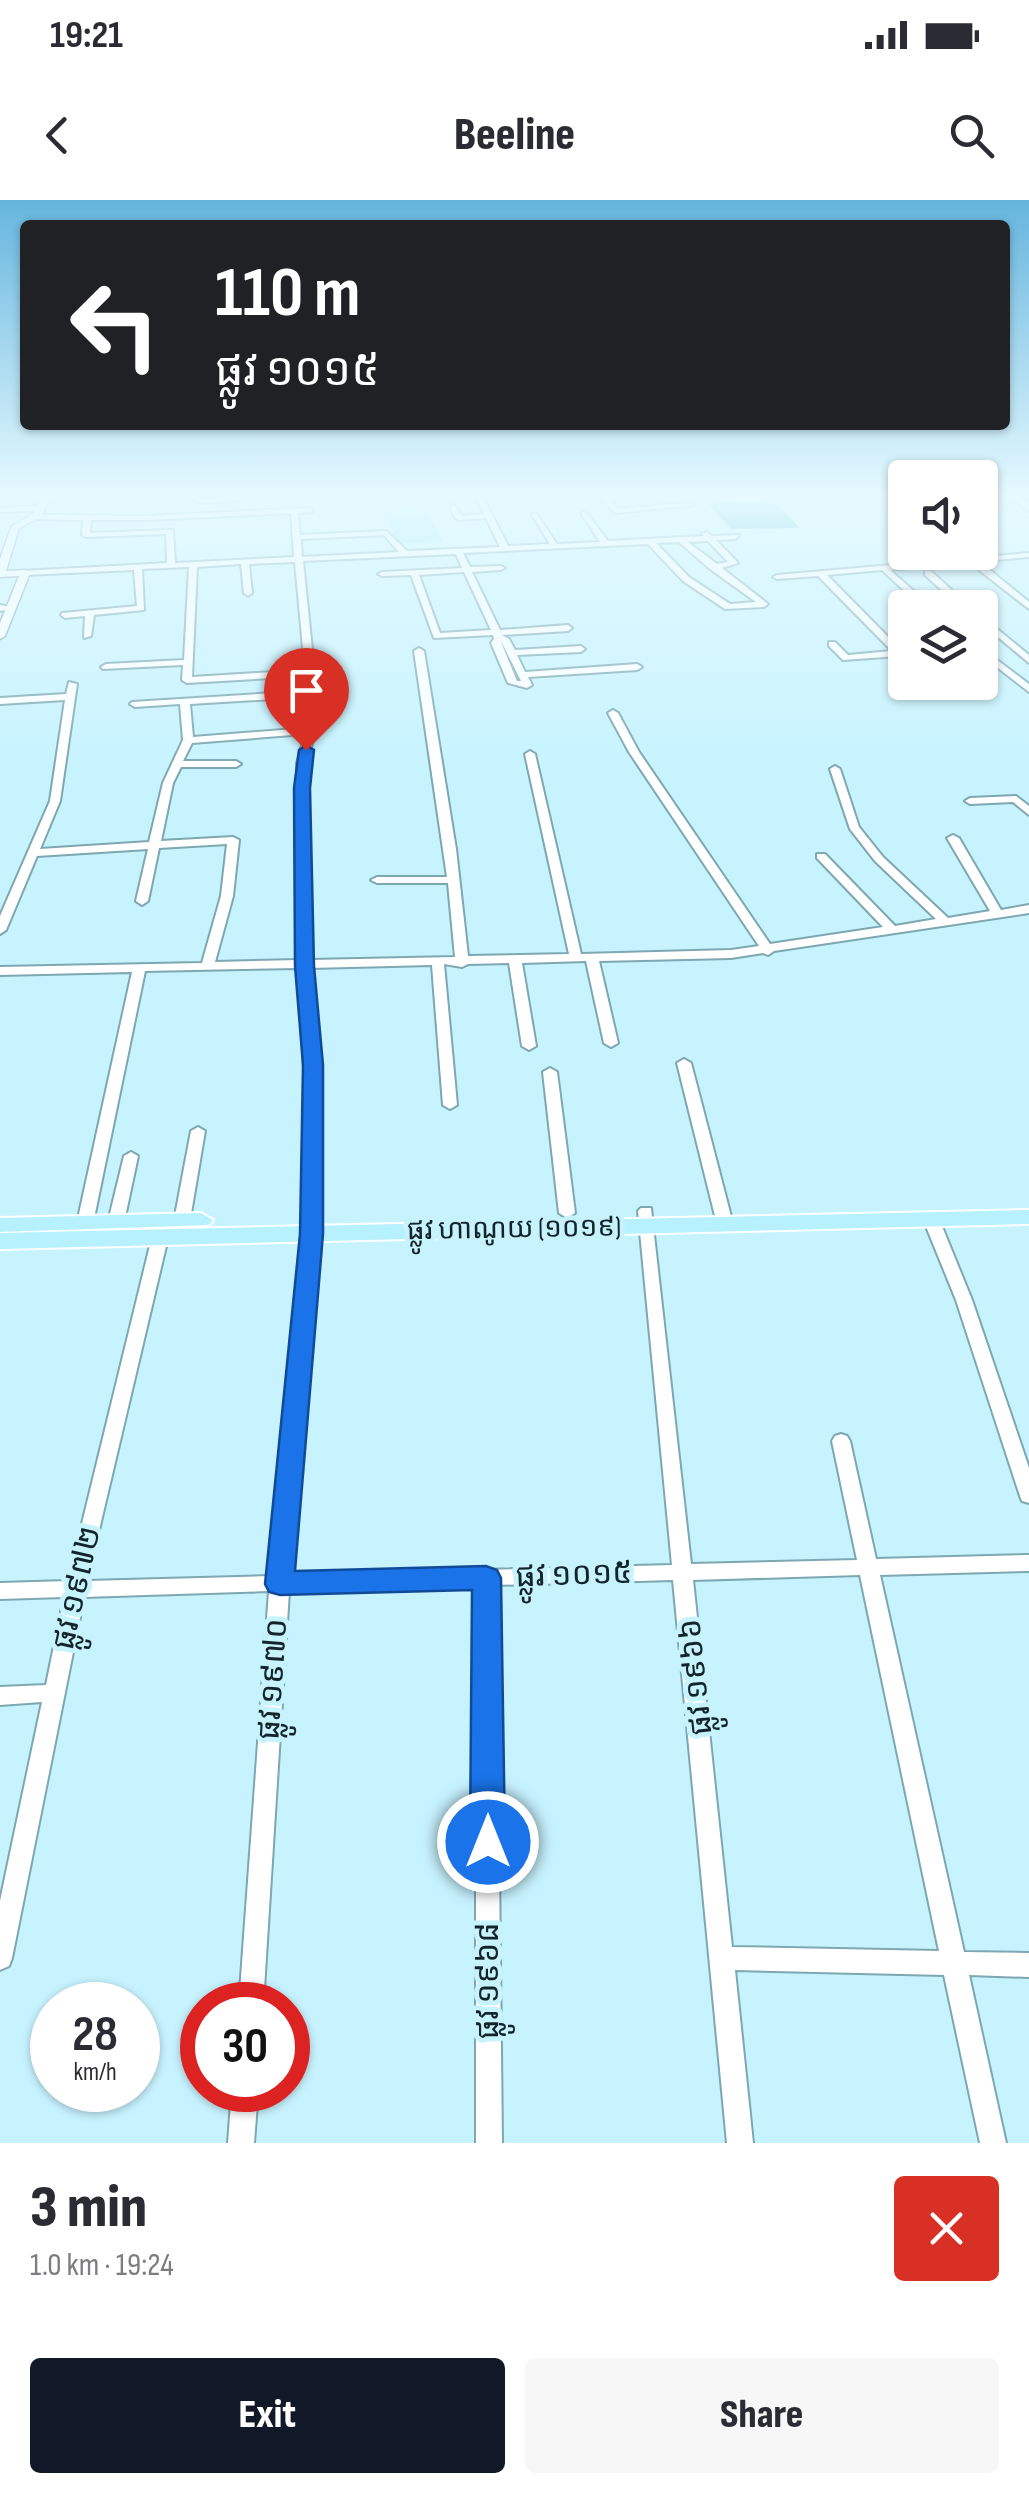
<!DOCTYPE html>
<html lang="en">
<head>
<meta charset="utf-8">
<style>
  body { margin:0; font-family:"Sofia Sans Condensed","Noto Sans Khmer",sans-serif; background:#f7f7f7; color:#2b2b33; height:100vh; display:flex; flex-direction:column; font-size:38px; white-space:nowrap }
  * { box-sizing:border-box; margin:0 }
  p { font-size:32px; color:#7c7c81 }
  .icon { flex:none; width:55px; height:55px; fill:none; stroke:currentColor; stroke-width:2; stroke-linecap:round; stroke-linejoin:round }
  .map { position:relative; height:1943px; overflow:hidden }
  .panel { display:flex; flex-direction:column; background:#fff; flex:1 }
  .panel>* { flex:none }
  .hud { position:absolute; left:20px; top:20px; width:990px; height:210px; border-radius:10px; box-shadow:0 2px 8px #0004; background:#202124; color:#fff; overflow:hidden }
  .fabs { position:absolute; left:888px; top:260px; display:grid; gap:20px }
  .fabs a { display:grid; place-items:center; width:110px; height:110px; border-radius:10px; background:#fff; box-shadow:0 2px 8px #0004; font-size:50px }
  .speed { position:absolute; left:30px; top:1782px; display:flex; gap:20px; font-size:50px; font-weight:700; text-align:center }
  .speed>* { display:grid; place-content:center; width:130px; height:130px; border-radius:50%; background:#fff; box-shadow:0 2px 8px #0004; line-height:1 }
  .speed small { font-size:25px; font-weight:400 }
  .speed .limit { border:15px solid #d22; background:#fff; color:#111 }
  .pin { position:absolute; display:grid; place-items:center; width:85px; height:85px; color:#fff; margin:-102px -42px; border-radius:50% 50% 50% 0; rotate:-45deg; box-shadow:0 0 10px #0007 }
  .pin .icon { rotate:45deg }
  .me { position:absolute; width:110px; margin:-55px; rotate:0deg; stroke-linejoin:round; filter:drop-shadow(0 0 8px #0008) }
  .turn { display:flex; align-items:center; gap:35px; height:210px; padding:0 30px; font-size:45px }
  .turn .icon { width:130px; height:130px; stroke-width:2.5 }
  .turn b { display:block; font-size:70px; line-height:85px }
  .round { display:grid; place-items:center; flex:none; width:105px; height:105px; border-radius:10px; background:#f7f7f7 }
  .summary { display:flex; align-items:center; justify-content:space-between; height:170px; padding:0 30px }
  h1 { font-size:60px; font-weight:800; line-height:75px }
  .cta { display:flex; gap:20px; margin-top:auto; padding:20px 30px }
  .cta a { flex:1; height:115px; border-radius:10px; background:#111827; color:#fff; font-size:40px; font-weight:800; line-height:115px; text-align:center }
  .cta a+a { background:#f7f7f7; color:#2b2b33 }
  .status { display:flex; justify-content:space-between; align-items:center; height:70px; padding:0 50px; background:#fff; direction:ltr }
  .status svg { height:28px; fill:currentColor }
  header { display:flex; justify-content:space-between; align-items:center; height:130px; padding:0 30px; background:#fff; font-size:45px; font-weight:800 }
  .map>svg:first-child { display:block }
  .green { fill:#9ce8fb }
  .water { fill:#42b7d0 }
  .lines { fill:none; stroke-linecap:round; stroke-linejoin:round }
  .minor-casing { stroke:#7da7b1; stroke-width:4 }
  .tertiary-casing { stroke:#7da7b1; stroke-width:3 }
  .secondary-casing { stroke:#7da7b1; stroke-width:4 }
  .primary-casing { stroke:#fff; stroke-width:4 }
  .minor { fill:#fff; fill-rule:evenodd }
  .tertiary { fill:#fff; fill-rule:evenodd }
  .secondary { fill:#fff; fill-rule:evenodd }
  .primary { fill:#b7f1fe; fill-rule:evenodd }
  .route { fill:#1a73e8; stroke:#114b97; stroke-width:2.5 }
  .labels { text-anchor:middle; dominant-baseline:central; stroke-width:10; stroke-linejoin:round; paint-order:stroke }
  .street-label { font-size:28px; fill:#142529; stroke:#c7f3ff }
  .near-street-label { font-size:32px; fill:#142529; stroke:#c7f3ff }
</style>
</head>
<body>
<div class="status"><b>19:21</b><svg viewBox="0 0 49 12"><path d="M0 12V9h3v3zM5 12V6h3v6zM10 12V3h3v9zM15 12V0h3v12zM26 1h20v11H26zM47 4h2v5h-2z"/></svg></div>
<header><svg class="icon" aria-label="back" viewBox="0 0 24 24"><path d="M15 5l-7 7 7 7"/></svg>Beeline<svg class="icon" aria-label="search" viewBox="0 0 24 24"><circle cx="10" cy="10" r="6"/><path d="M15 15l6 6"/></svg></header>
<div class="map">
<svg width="1029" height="1943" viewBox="0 0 1029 1943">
  <rect width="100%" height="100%" fill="#c7f3ff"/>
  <path class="green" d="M426,308l16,33 -45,3 -13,-33z"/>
  <path class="water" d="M752,301l26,4 22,23 -69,1 -23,-25z"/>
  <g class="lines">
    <defs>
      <g id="minor">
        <path d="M73,297l-28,3 -4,-2 1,-1z"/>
        <path d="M192,297l10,2 77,-2 -78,6z"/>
        <path d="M476,297h7l25,49 42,-2 -18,-29 4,-2 21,31 43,-2 -19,-29 4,-2 23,30 96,-5 -2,-2 4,-2 6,4 27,-1 -3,4 -20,1 22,23 -16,5 46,36 -4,3 -39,2 -42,-28 -35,-37 -185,9 7,14 31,-1 4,2 -4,2 -29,2 28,58 68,-5 4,3 -4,3 -66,4 7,4 6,11 66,-4 4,3 -4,3 -64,3 8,17 112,-8 5,3 -5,3 -109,7 4,8 -5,3 -19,-5 -17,-40 3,-4 -1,-4 -59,3 -23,-63 -29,1 -4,-2 4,-2 80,-4 -6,-14 -153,7 16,157 -1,12 -3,2 -8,31 3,197 145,-3 -7,-74h-71l-6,-3 6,-3h70l-33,-226 5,-3 5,3 32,198 12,107 101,-2 -44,-200 5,-3 5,3 46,200 150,-4 28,-4 -130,-194 -21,-39 5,-3 5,3 21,39 131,192 113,-17 -66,-69v-4h8l70,72 41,-7 -61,-58 -25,-32 -20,-60 5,-3 5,3 19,58 24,30 65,61 42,-7 -43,-73 6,-3 6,3 42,72 28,-5v8l-255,38 -6,4 -5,-2 -32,5 -132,3 19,82 -7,4 -7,-4 -18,-82 -64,2 14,83 -7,4 -7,-4 -13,-83 -41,1 -6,3 -18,-3 13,141 -7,4 -7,-4 -11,-140 -122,3 12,168 -2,97 -29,342 381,-10 -34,-354 3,-3h10l40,356 166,-4 -25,-119 3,-5 6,-2 6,2 3,5 26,118 153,-4v16l-149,4 84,377 65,1v24l-60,-2 37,168h-26l-36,-168 -209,-5 18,173h-26l-54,-563 -177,5 6,558h-26v-557l-187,5 -26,414h-24l30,-414 -185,6 -72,361 -3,8 -9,4v-69l42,-199 -42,3v-18l46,-2 18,-88 -64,2v-16l68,-2 87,-356 8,-5 8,5 -84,356 184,-5 33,-343 4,-97 -10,-168 -153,3 -52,252 -8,5 -8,-5 55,-251 -132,3v-8l202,-4 19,-67 6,-52 -68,4 -11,53 -6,4 -6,-4 12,-52 -111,7 -31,74 -6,4v-18l50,-115 15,-101 -65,4v-6l66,-4 3,-12 8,2 -17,117 -20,48 109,-7 14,-59 20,-43 -3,-36 -45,3 -5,-3 2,-2 175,-11 -2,-15 -118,7 -5,-3 1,-15 -80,4 -2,-2 5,-3 78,-4 5,-93 -47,2 2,41 -50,5 -3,21 -7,2 1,-22 -20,2 -4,-3 1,-2 75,-7 -3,-36 -109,5 -4,-2 1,-2 145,-8 -1,-29 -80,3 -4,-2 1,-15 -48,-1 -4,-2 4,-2 112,1 163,-8 3,4 -15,1 2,22 86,-4 21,20 93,-4 -14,-29 -27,2 -4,-2 -5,-11 4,-2 8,11 22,-2zM291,313l3,44 -119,6 -2,-33 -83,3 1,-13h56zM384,335l15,17 -97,5 -1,-18zM708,341l20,21 -11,2 -29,-22zM679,342l31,27 46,33 -26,2 -41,-27 -33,-34zM295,362l10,108 -113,7 5,-110 44,-3 3,29 4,3 4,-3 -3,-29zM464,372l27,58 -51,3 -21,-58zM501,442l1,1 19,38h-4zM307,497l2,21 -2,10 -114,9 -3,-33zM305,534l-8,29 1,197 -83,2 18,-66 6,-56 -6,-3 -72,4 12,-58 8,-16h55l5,-3 -5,-3h-53l9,-18zM860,1375l79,376 -207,-4 -39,-367z"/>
        <path d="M600,297h33l-23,4 7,8 74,-6 4,2 -80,8z"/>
        <path d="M42,306l3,4 -45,2v-4z"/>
        <path d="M1029,353v4l-139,13 43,38h-10l-41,-38 -55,5 75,76v4l-3,1 -56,4 -14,-14v-4h6l13,13 44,-4 -74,-75 -41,3 -4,-2 4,-2z"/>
        <path d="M979,366h6l44,36v7l-50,-39z"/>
        <path d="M925,371h6l40,37h-10l-36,-33z"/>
        <path d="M0,405l15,3 -15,3z"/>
        <path d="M980,415l49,40v8l-49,-41z"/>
        <path d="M980,447l49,37v8l-49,-38z"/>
        <path d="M1016,596l13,10v9l-16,-13 -43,2 -5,-3 5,-3z"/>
        <path d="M684,859l7,4 42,161 -8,5 -8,-5 -40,-161z"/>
        <path d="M550,868l7,4 18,141 -8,5 -8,-5 -16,-141z"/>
        <path d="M198,927l7,4 -18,106 -8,5 -8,-5 20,-106z"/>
        <path d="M131,952l7,4 -14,66 -8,5 -8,-5 16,-66z"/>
        <path d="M931,1014l8,5 33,81 57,168v35l-7,-2 -2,-5 -64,-196 -33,-81z"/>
        <path d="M232,1890h26l-4,53h-26z"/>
      </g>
      <path id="tertiary" d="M42,297h8l-9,20 -22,11 -13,43 19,-1 5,3 -25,63 -5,3v-16l19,-47 -19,1v-18l11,-32 23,-14z"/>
      <path id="secondary" d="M1010,297h11l8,6v8z"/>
      <g id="primary">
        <path d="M1029,1010v14l-1029,25v-16z"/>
        <path d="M201,1013l12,7 -4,5 -209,7v-14z"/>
      </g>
    </defs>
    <use href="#minor" class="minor-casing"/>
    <use href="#tertiary" class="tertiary-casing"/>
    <use href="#secondary" class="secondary-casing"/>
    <use href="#primary" class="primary-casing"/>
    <use href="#minor" class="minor"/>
    <use href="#tertiary" class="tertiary"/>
    <use href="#secondary" class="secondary"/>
    <use href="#primary" class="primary"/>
  </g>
  <linearGradient id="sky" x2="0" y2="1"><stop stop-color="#65b5de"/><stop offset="0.52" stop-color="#e6faff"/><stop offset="1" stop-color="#e6faff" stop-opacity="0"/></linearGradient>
  <rect width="1029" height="569" fill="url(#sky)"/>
  <path class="route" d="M306,545l8,5 -4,38 4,178 9,99v169l-28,337 191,-5 11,4 4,8 4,264 -5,11 -12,4 -13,-4 -5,-11 2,-252 -192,5 -11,-3 -4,-8 35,-350 3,-169 -8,-99 -1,-178 5,-38z"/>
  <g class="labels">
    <g class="street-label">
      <text transform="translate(514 1029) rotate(-1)">ផ្លូវ ហាណូយ (១០១៩)</text>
    </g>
    <g class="near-street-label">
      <text transform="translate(574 1375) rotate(-2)">ផ្លូវ ១០១៥</text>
      <text transform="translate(77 1388) rotate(-77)">ផ្លូវ ១៩៧២</text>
      <text transform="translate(696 1477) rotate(-96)">ផ្លូវ ១៩៦៦</text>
      <text transform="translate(273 1479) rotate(-86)">ផ្លូវ ១៩៧០</text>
      <text transform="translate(488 1781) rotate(-90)">ផ្លូវ ១៩៦៨</text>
    </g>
  </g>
</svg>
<div class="fabs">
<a><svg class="icon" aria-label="sound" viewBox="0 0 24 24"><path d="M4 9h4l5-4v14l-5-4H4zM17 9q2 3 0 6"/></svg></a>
<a><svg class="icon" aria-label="layers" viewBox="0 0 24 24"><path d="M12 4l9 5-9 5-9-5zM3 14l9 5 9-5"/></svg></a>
</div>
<div class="speed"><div>28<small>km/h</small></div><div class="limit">30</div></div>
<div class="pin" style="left:306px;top:550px;background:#d93025"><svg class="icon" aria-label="arrive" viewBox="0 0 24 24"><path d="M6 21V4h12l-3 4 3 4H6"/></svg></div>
<svg class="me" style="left:488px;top:1642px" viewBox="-20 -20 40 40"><circle r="17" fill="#1a73e8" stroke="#fff" stroke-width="3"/><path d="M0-11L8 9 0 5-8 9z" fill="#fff"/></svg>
<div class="hud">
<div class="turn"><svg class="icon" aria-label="left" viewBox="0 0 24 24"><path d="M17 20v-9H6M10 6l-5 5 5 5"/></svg><div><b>110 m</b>ផ្លូវ ១០១៥</div></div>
</div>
</div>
<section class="panel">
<div class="summary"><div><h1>3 min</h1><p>1.0 km · 19:24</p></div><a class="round" style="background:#d93025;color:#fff"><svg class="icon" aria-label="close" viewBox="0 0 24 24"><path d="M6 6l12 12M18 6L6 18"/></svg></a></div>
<div class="cta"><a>Exit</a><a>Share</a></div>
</section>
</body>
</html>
